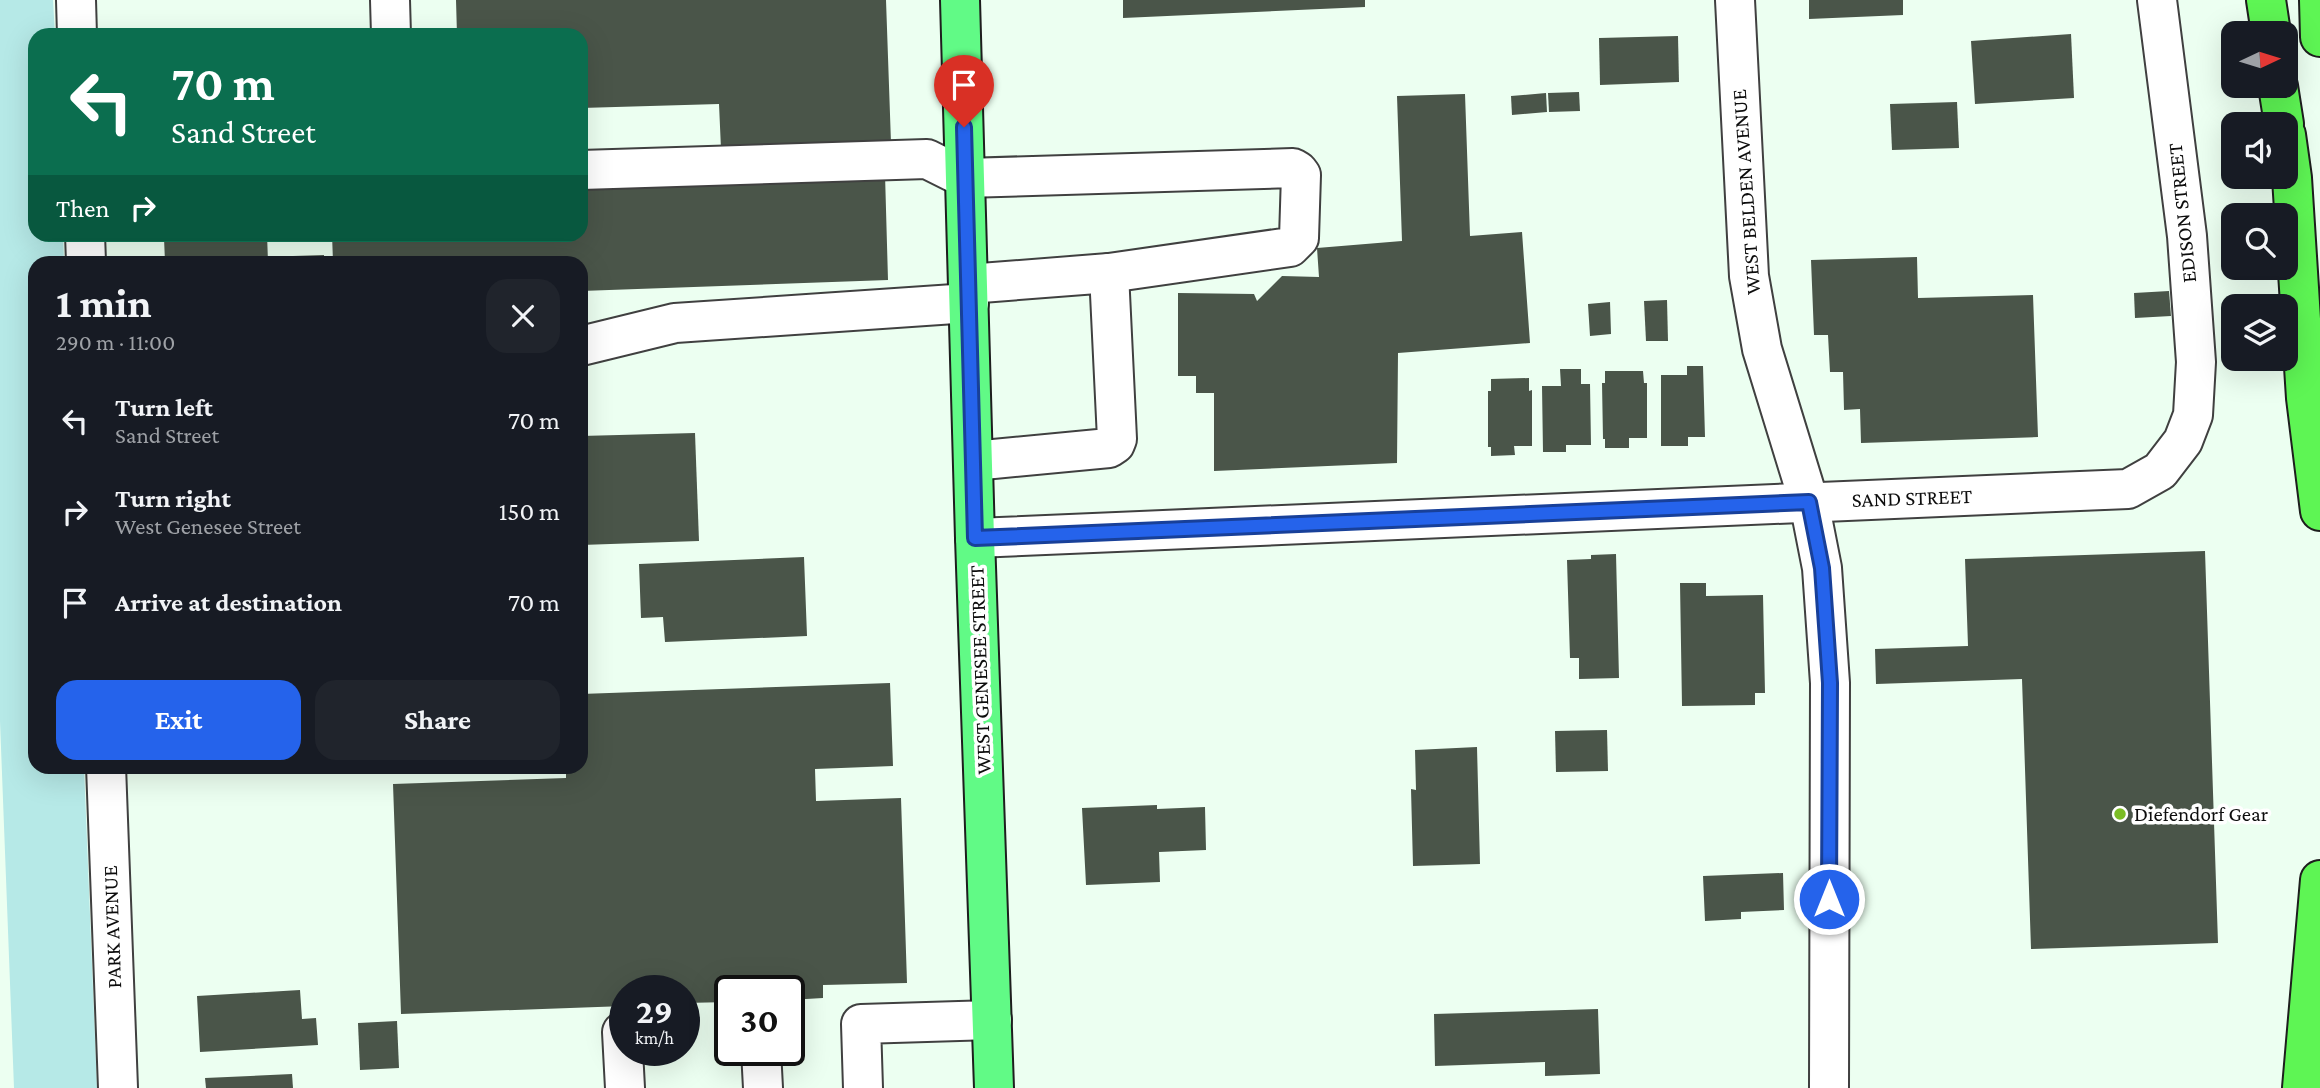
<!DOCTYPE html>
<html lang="en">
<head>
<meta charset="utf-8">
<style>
  body { margin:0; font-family:"Crimson Pro",serif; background:#20242c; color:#f1f3f6; height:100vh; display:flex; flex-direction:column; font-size:26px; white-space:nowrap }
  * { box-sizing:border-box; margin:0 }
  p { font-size:23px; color:#9ea1a6 }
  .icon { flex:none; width:38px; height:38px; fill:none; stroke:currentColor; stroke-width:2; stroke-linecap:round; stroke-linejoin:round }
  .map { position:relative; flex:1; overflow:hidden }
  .sheet { position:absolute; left:28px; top:256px; width:560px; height:518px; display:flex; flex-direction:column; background:#171b24; border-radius:21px; box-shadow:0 7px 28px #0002 }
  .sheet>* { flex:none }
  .top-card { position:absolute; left:28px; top:28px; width:560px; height:214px; border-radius:21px; box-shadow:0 7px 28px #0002; background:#0b6e4f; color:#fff; overflow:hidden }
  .needle { width:46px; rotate:86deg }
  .buttons { position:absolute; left:2221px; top:21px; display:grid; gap:14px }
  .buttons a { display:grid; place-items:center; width:77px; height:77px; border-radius:14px; background:#171b24; box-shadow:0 7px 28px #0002; font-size:35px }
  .speed { position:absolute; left:609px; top:975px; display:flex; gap:14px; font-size:35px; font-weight:700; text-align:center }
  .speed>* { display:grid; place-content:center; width:91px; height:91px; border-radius:50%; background:#171b24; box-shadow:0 7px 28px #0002; line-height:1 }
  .speed small { font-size:18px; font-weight:400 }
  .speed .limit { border:4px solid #111; border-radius:10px; background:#fff; color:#111 }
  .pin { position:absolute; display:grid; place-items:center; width:60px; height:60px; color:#fff; margin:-72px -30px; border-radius:50% 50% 50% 0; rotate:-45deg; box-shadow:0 0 7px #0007 }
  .pin .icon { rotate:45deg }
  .me { position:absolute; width:77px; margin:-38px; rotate:0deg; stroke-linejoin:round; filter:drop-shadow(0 0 5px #0008) }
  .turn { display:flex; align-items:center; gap:24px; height:147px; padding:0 28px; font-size:32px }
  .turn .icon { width:91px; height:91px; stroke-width:2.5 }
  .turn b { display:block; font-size:49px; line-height:60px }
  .then { display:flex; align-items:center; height:66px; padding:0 28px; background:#0003; gap:14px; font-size:26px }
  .round { display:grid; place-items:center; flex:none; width:74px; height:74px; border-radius:21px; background:#20242c }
  .summary { display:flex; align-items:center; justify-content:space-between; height:119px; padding:0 28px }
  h1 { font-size:42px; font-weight:700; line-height:52px }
  .action { display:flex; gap:14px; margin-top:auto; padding:14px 28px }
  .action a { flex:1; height:80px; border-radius:21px; background:#2563eb; color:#fff; font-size:28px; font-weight:700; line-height:80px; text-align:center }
  .action a+a { background:#20242c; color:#f1f3f6 }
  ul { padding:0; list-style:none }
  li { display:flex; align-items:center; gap:21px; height:91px; padding:0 28px }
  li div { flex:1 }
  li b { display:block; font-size:26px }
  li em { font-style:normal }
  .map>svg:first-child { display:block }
  .green { fill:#b6e9e7 }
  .building { fill:#4a5549 }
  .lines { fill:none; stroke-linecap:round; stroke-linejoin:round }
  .minor-casing { stroke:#404040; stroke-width:42 }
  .major-casing { stroke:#1e1e1e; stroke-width:42 }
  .highway-casing { stroke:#1e1e1e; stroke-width:42 }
  .minor { stroke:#fff; stroke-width:38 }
  .major { stroke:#61fa86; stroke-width:38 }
  .highway { stroke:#5ef554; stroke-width:38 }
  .route-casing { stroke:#184099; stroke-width:18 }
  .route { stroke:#2563eb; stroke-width:12 }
  .poi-dot { fill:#7bbd24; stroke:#fff; stroke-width:2.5 }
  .labels { text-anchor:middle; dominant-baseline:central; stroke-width:7; stroke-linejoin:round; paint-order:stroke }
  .street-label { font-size:21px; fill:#0d0d0d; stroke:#fff }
  .poi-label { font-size:21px; fill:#0d0d0d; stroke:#fff; text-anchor:start }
</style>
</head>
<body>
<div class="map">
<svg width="2320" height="1088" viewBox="0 0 2320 1088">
  <rect width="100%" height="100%" fill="#ecfff1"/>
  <path class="green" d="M0,0h53l2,35h-20v199l28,1 1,27h-29v504l49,1 13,321h-83l-14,-367z"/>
  <g class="building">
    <path d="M456,0h430l5,143 -170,6 -2,-45 -138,4v-73h-124z"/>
    <path d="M1123,0h242v7l-242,11z"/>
    <path d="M1809,0h94v15l-94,4z"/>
    <path d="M2071,34l3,64 -99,6 -4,-63z"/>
    <path d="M1678,36l1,46 -79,3 -1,-47z"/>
    <path d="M1579,92l1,19 -31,1 -1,-19z"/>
    <path d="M1546,93l1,19 -35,3 -1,-19z"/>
    <path d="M1465,94l5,142 52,-4 8,111 -132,10 -1,110 -183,8v-78h-18v-17h-18v-83l76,1 3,7 25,-25 37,1 -2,-29 85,-7 -5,-145z"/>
    <path d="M1957,102l2,46 -67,2 -2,-46z"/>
    <path d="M885,174l3,106 -307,11v-29h-248l-1,-28h249v-50z"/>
    <path d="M177,234h90l1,28h-103l-1,-24h13z"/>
    <path d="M324,255v7h-31v-6z"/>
    <path d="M1917,257l1,41 115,-3 5,142 -177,6 -1,-34 -16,1 -1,-38h-13l-2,-37h-14l-3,-75z"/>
    <path d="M2169,291l2,25 -36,2 -1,-25z"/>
    <path d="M1667,300l1,41h-22l-2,-40z"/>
    <path d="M1610,302l1,32 -21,2 -2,-32z"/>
    <path d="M1687,366h16l2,71h-17v9h-27v-71h26z"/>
    <path d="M1560,369h21v15h9l1,61h-25v7h-23l-1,-66h19z"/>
    <path d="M1605,371h38l1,12h3v55h-18v10h-24v-9h-2l-1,-56h3z"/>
    <path d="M1529,378v13l3,-1v56h-18l1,9 -24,1v-9h-3v-56h3v-12z"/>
    <path d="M695,433l4,108 -118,4v-109z"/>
    <path d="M2205,551l13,392 -187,6 -9,-270 -146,5 -1,-35 93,-3 -3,-87z"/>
    <path d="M1616,554l3,124 -40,1v-21h-9l-3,-98 24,-1v-4z"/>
    <path d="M804,557l3,79 -142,6 -2,-25 -22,1 -2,-54z"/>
    <path d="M1680,583h26v13l57,-1 2,98h-10v12l-73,1z"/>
    <path d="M890,683l3,83 -78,3 1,32 85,-3 6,185 -84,2v13l-34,2v-10h-59v12l-46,1v-13h-59v16l-224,8 -8,-230 173,-6v-12h15v-72z"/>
    <path d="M1607,730l1,41 -52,1 -1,-41z"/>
    <path d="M1477,747l3,117 -67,2 -2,-77 5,1 -1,-40z"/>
    <path d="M1157,805v4l48,-2 1,43 -47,2 1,30 -74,3 -4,-77z"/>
    <path d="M1783,873l1,37 -43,2v7l-36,2 -2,-45z"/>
    <path d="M300,990l2,29 14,-1 2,27 -118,7 -3,-56z"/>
    <path d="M1598,1009l2,65 -55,2v-14l-110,4 -1,-52z"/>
    <path d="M397,1021l2,47 -39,2 -2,-47z"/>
    <path d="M292,1074l1,14h-87l-1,-10z"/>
  </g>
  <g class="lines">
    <defs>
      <g id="minor">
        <path d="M76,0l1,35"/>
        <path d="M390,0l1,35"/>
        <path d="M1735,0l14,276 13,73 47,153 13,66 8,115 -1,405"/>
        <path d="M581,170l346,-11 38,19 328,-10 5,3 3,4 -2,63 -9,9 -181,26"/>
        <path d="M85,234l1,28"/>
        <path d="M968,284l141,-11 8,166 -2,5 -6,4 -136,13"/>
        <path d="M581,346l94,-23 294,-20"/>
        <path d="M975,538l1153,-49 32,-18 23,-30 10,-26 3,-53 -9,-126 -30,-236"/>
        <path d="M106,766l12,322"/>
        <path d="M622,1032l3,56"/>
        <path d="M761,1050l2,38"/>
        <path d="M863,1088l-2,-64 131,-4"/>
      </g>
      <path id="major" d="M960,0l15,538 19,550"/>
      <g id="highway">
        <path d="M2266,0l5,33"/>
        <path d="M2319,0l1,37"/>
        <path d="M2278,86l6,38"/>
        <path d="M2286,135l6,43 14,220 14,113"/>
        <path d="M2302,1088l18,-208"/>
      </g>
    </defs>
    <use href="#minor" class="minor-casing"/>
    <use href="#major" class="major-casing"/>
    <use href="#highway" class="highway-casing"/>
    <use href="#minor" class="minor"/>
    <use href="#major" class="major"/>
    <use href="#highway" class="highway"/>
  </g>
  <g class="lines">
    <defs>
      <path id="route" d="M964,127l11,411 834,-36 13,66 8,115 -1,216"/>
    </defs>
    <use href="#route" class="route-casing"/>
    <use href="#route" class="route"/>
  </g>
  <circle class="poi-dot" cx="2120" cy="814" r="7"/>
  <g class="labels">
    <g class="street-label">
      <text transform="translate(1746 192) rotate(-94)">WEST BELDEN AVENUE</text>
      <text transform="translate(2182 213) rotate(-96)">EDISON STREET</text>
      <text transform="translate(1912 498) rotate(-2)">SAND STREET</text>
      <text transform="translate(980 670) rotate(-92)">WEST GENESEE STREET</text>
      <text transform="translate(112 927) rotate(-92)">PARK AVENUE</text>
    </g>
    <g class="poi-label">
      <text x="2134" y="814">Diefendorf Gear</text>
    </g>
  </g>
</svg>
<div class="buttons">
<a><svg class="needle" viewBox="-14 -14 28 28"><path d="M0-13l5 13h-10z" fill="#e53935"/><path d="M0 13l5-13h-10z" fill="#9ea1a6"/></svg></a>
<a><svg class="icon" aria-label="sound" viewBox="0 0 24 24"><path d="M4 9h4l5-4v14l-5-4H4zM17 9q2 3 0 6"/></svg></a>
<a><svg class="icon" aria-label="search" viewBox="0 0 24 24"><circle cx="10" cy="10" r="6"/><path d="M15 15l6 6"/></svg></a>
<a><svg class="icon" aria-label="layers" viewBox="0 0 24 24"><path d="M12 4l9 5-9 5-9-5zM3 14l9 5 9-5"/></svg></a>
</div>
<div class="speed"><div>29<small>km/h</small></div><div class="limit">30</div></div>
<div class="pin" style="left:964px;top:127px;background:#d93025"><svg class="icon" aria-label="arrive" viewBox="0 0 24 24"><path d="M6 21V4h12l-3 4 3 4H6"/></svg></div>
<svg class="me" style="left:1829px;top:899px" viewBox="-20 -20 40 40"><circle r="17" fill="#2563eb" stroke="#fff" stroke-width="3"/><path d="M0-11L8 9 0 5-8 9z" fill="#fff"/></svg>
<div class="top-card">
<div class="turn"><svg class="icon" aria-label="left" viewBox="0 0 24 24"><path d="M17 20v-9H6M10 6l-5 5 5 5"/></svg><div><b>70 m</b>Sand Street</div></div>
<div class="then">Then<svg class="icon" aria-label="right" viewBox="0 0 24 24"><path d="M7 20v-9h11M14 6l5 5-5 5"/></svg></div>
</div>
<section class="sheet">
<div class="summary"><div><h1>1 min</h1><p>290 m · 11:00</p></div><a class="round"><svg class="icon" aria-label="close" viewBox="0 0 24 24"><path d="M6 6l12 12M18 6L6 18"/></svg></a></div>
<ul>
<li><svg class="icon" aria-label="left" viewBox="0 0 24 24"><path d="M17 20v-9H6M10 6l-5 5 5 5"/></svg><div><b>Turn left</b><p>Sand Street</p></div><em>70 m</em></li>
<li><svg class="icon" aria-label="right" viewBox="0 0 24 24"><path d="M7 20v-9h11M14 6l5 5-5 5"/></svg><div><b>Turn right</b><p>West Genesee Street</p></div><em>150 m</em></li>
<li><svg class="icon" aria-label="arrive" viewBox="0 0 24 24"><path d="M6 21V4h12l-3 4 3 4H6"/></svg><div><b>Arrive at destination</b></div><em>70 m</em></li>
</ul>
<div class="action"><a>Exit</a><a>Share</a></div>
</section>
</div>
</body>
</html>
